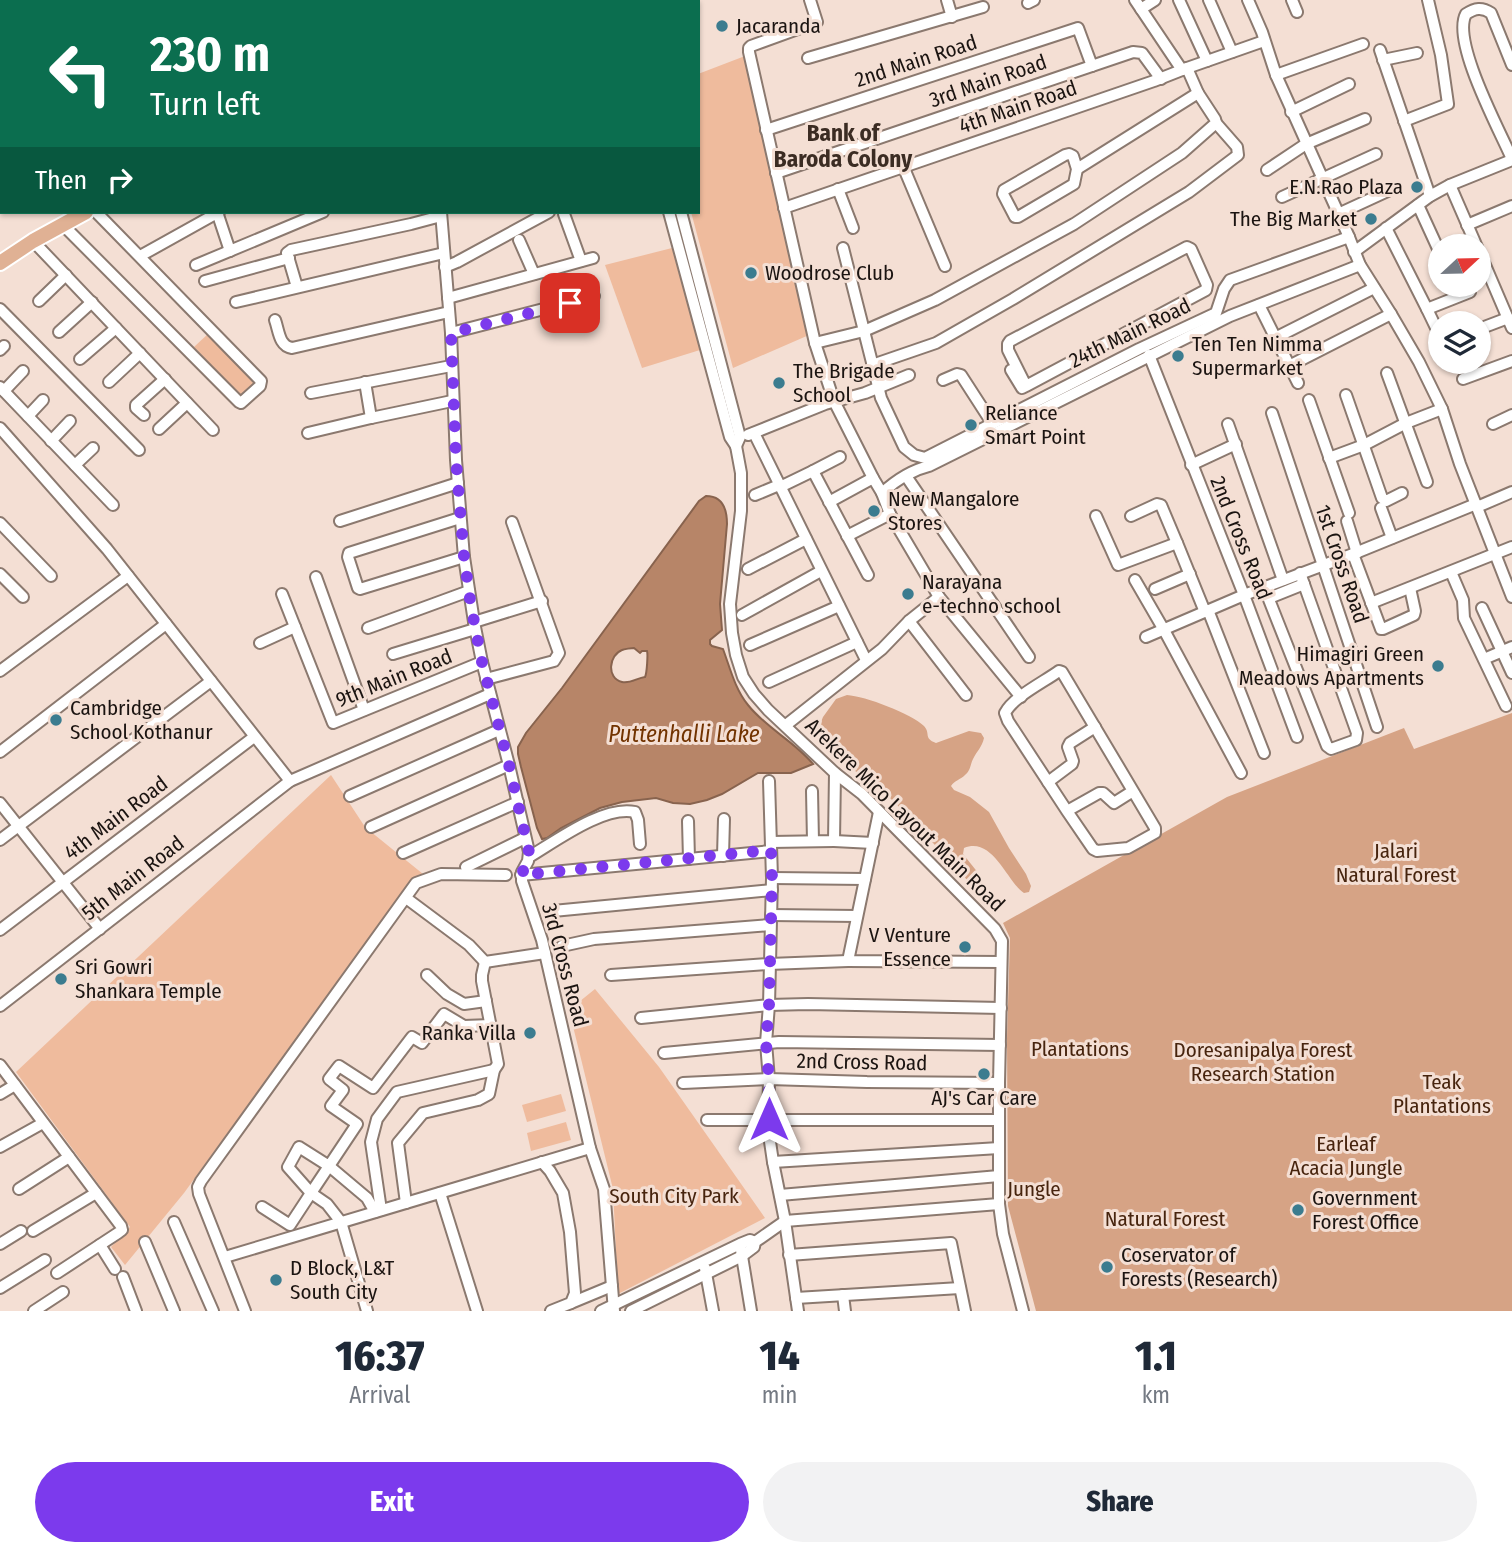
<!DOCTYPE html>
<html lang="en">
<head>
<meta charset="utf-8">
<style>
  body { margin:0; font-family:"Fira Sans Condensed",sans-serif; background:#f2f2f3; color:#1f2937; height:100vh; display:flex; flex-direction:column; font-size:26px; white-space:nowrap }
  * { box-sizing:border-box; margin:0 }
  p { font-size:23px; color:#747a83 }
  .icon { flex:none; width:38px; height:38px; fill:none; stroke:currentColor; stroke-width:2; stroke-linecap:round; stroke-linejoin:round }
  .map { position:relative; height:1311px; overflow:hidden }
  .panel { display:flex; flex-direction:column; background:#fff; flex:1 }
  .panel>* { flex:none }
  .guide { position:absolute; left:0px; top:0px; width:700px; height:214px; box-shadow:0 2px 5px #0004; background:#0b6e4f; color:#fff; overflow:hidden }
  .needle { width:46px; rotate:68deg }
  .controls { position:absolute; left:1428px; top:234px; display:grid; gap:14px }
  .controls a { display:grid; place-items:center; width:63px; height:63px; border-radius:50%; background:#fff; box-shadow:0 2px 5px #0004; font-size:35px }
  .pin { position:absolute; display:grid; place-items:center; width:60px; height:60px; color:#fff; margin:-30px; border-radius:14px; box-shadow:0 4px 10px #0006 }
  .me { position:absolute; width:77px; margin:-38px; rotate:0deg; stroke-linejoin:round; filter:drop-shadow(0 0 5px #0008) }
  .turn { display:flex; align-items:center; gap:24px; height:147px; padding:0 35px; font-size:32px }
  .turn .icon { width:91px; height:91px; stroke-width:2.5 }
  .turn b { display:block; font-size:49px; line-height:60px }
  .then { display:flex; align-items:center; height:66px; padding:0 35px; background:#0003; gap:14px; font-size:26px }
  .eta { display:flex; justify-content:space-evenly; align-items:center; height:119px; text-align:center }
  .eta b { font-size:42px; font-weight:800; line-height:49px }
  .action { display:flex; gap:14px; margin-top:auto; padding:14px 35px }
  .action a { flex:1; height:80px; border-radius:42px; background:#7c3aed; color:#fff; font-size:28px; font-weight:800; line-height:80px; text-align:center }
  .action a+a { background:#f2f2f3; color:#1f2937 }
  .map>svg:first-child { display:block }
  .green { fill:#efbb9d }
  .forest { fill:#d6a385 }
  .water { fill:#b78568; stroke:#88634e; stroke-width:2; fill-rule:evenodd }
  .lines { fill:none; stroke-linecap:round; stroke-linejoin:round }
  .minor-casing { stroke:#8b796f; stroke-width:14 }
  .major-casing { stroke:#fff; stroke-width:18 }
  .minor { stroke:#fff; stroke-width:10 }
  .major { stroke:#e0b194; stroke-width:14 }
  .route { stroke:#7c3aed; stroke-width:12; stroke-dasharray:0 21.6 }
  .poi-dot { fill:#3b7c8f; stroke:#f4dfd4; stroke-width:2.5 }
  .labels { text-anchor:middle; dominant-baseline:central; stroke-width:6; stroke-linejoin:round; paint-order:stroke }
  .poi-label { font-size:21px; fill:#1b1411; stroke:#f4dfd4; text-anchor:start }
  .street-label { font-size:21px; fill:#1b1411; stroke:#f4dfd4 }
  .park-label { font-size:21px; fill:#47240e; stroke:#f4dfd4 }
  .neighbourhood-label { font-size:23px; font-weight:bold; fill:#3b2c23; stroke:#f4dfd4 }
  .water-label { font-size:23px; font-style:italic; fill:#723300; stroke:#f4dfd4 }
</style>
</head>
<body>
<div class="map">
<svg width="1512" height="1311" viewBox="0 0 1512 1311">
  <rect width="100%" height="100%" fill="#f4dfd4"/>
  <g class="green">
    <path d="M745,56l64,279 -76,33 -42,-156h7v-138z"/>
    <path d="M672,248l28,102 -58,18 -37,-103z"/>
    <path d="M210,332l47,52 -15,14 -48,-51z"/>
    <path d="M331,775l34,52 58,47 -12,6 -227,313 -59,72 -14,-18 19,-20 -114,-155z"/>
    <path d="M595,989l64,78 106,151 -147,76 -5,-105 -44,-179z"/>
    <path d="M561,1094l5,17 -39,11 -5,-17z"/>
    <path d="M566,1122l5,18 -40,11 -4,-18z"/>
  </g>
  <g class="forest">
    <path d="M847,695c18,1 65,19 77,31 7,8 -1,12 12,17l33,-12 12,2 3,5c-2,9 -7,13 -11,21 -3,6 -2,11 -8,16 -5,5 -10,5 -14,11l3,4 16,7 19,15 20,36 17,26 5,12 -2,6 -5,1c-17,-11 -31,-57 -60,-45l-1,6 16,20 1,6 -5,2h-6l-59,-64 -20,-20 -33,-25 -19,-23 -16,-16 -1,-12 2,-5 13,-18z"/>
    <path d="M1512,713v598h-476l-28,-105 -1,-167 3,-101 -7,-15 224,-126 177,-69 10,21z"/>
  </g>
  <path class="water" d="M706,496c17,0 21,13 21,28l-7,80 2,26 -12,10v4l2,2 11,3c7,19 12,40 25,56 18,23 46,36 65,59l-22,9h-33l-36,21 -15,6 -17,4 -17,-1 -17,-5 -34,4 -22,6 -39,20 -14,10 -5,1 -5,-11 -16,-61 -3,-13v-7l8,-14 36,-45 137,-187zM634,648l6,5 2,-2h5c1,3 0,22 -2,26 -8,1 -15,7 -23,5 -16,-4 -13,-27 0,-32 2,-1 10,-2 12,-2z"/>
  <g class="lines">
    <defs>
      <g id="minor">
        <path d="M6,0l1,2"/>
        <path d="M226,0l1,2"/>
        <path d="M286,0l1,2"/>
        <path d="M342,0l1,2"/>
        <path d="M402,0l1,2"/>
        <path d="M622,0v2"/>
        <path d="M947,0l5,17"/>
        <path d="M1135,0l47,70"/>
        <path d="M1179,0l28,61"/>
        <path d="M1209,0l23,52"/>
        <path d="M1248,0l14,32 14,43 73,162 11,28 31,49 28,48 23,47 18,55 52,133"/>
        <path d="M1292,0l5,12"/>
        <path d="M65,2l3,-2"/>
        <path d="M422,2l3,-2"/>
        <path d="M1028,3l6,-3"/>
        <path d="M1141,9l14,-9"/>
        <path d="M0,30l2,-1"/>
        <path d="M1380,50l50,146"/>
        <path d="M808,58l175,-51"/>
        <path d="M1383,60l34,-7"/>
        <path d="M1512,65l-21,-52c-9,-6 -16,-5 -25,1 -15,27 34,117 46,145"/>
        <path d="M1276,75l87,-31"/>
        <path d="M0,76h2"/>
        <path d="M1291,112l58,-28"/>
        <path d="M0,119h2"/>
        <path d="M1404,121l44,-17 -7,-49 -13,-55"/>
        <path d="M766,130l312,-102 14,38"/>
        <path d="M1069,154l4,2 4,13 -3,15 -56,33h-3l-12,-23 1,-4 61,-35z"/>
        <path d="M0,160l2,-1"/>
        <path d="M903,166l42,100"/>
        <path d="M1077,169l121,-76"/>
        <path d="M1267,170l39,-26 59,-25"/>
        <path d="M776,173l357,-121 9,1 19,26"/>
        <path d="M1450,185l27,62"/>
        <path d="M838,189l15,39"/>
        <path d="M1282,197l94,-43"/>
        <path d="M1418,205l22,48"/>
        <path d="M784,208l370,-127 33,-13 77,-27"/>
        <path d="M217,212l13,39"/>
        <path d="M441,212l10,121 5,127 8,97 10,65 8,40 27,103 20,87 -1,9 -6,11v9l20,59 48,208 14,41 10,122"/>
        <path d="M669,212l61,225 6,9"/>
        <path d="M681,212l59,225 -4,9"/>
        <path d="M564,214l17,47"/>
        <path d="M1338,214l52,-24"/>
        <path d="M62,224l177,178 2,1 19,-17 1,-5 -165,-169"/>
        <path d="M1467,225l45,-19"/>
        <path d="M1386,228l41,81 43,-17"/>
        <path d="M519,240l15,34"/>
        <path d="M33,241l180,189"/>
        <path d="M843,248l38,150 23,49 10,8 11,3 214,-109 77,-36 8,-24 6,-9 119,-43"/>
        <path d="M1479,251l33,77"/>
        <path d="M1354,252l76,-56 20,-11 62,-25"/>
        <path d="M140,256l79,-44"/>
        <path d="M196,265l127,-53"/>
        <path d="M445,267l12,-5 92,-50"/>
        <path d="M205,281l84,-23"/>
        <path d="M297,287l-10,-34 4,-3 120,-26 30,-8"/>
        <path d="M448,298l145,-40"/>
        <path d="M39,301l27,-26"/>
        <path d="M236,302l208,-49"/>
        <path d="M1259,305l39,78"/>
        <path d="M0,309l139,141"/>
        <path d="M1427,309l13,27"/>
        <path d="M275,320c4,11 4,26 17,28l157,-36"/>
        <path d="M1479,329l29,-11"/>
        <path d="M59,332l33,-30"/>
        <path d="M451,333l143,-37"/>
        <path d="M1275,338l99,-50"/>
        <path d="M815,343l49,-12 71,-31 139,-76 108,-71 34,-30 -1,-4 -17,-26 -11,-25"/>
        <path d="M0,350l4,-4"/>
        <path d="M1149,355l95,240 53,142"/>
        <path d="M80,359l36,-31"/>
        <path d="M872,365l64,-22 77,-44 176,-107 49,-37 -1,-8 -21,-24"/>
        <path d="M1289,366l102,-52"/>
        <path d="M1011,370l11,18 4,-2 180,-96 1,-5 -16,-36 -4,-2 -177,94 -2,3v6l18,36"/>
        <path d="M1387,373l40,109"/>
        <path d="M1463,379l49,-18"/>
        <path d="M943,380l14,-6 4,1 31,48"/>
        <path d="M109,382l31,-29"/>
        <path d="M365,382l6,36"/>
        <path d="M0,387l113,118"/>
        <path d="M4,391l19,-20"/>
        <path d="M311,393l140,-27"/>
        <path d="M1346,395l36,103 4,3 16,-8"/>
        <path d="M1309,400l40,113"/>
        <path d="M1272,413l105,314"/>
        <path d="M144,415l-8,-7v-3l29,-26"/>
        <path d="M28,416l15,-16"/>
        <path d="M1228,424l55,156"/>
        <path d="M1493,424l19,-9"/>
        <path d="M0,428l107,121 183,232"/>
        <path d="M159,429l28,-26"/>
        <path d="M308,433l63,-15 81,-17"/>
        <path d="M754,433l112,227"/>
        <path d="M748,435l77,-31 40,-11 44,-18"/>
        <path d="M51,441l19,-20"/>
        <path d="M736,446l5,27v38l-11,93 2,29 4,22 7,22 11,17 14,16 67,63 27,21 133,135 7,12 -3,142v121l4,30 20,77"/>
        <path d="M1329,458l35,-13 42,-22 36,-14"/>
        <path d="M75,465l18,-17"/>
        <path d="M1191,465l45,-21"/>
        <path d="M813,471l27,-14"/>
        <path d="M906,476l123,181"/>
        <path d="M780,487l33,-16 55,104"/>
        <path d="M882,493c13,-12 30,-23 47,-27l301,-150 130,-51"/>
        <path d="M755,495l24,-10"/>
        <path d="M829,502l44,-24"/>
        <path d="M1477,507l35,-15"/>
        <path d="M1381,508l11,30"/>
        <path d="M1096,516l22,49 59,-22 28,69"/>
        <path d="M1131,516l26,-12 4,1 16,38"/>
        <path d="M460,518l-111,35 -1,4 10,31 2,1 104,-32"/>
        <path d="M340,521l118,-38"/>
        <path d="M1347,521l10,32"/>
        <path d="M0,523l51,53"/>
        <path d="M847,536l43,-22"/>
        <path d="M1353,554l28,75h2l31,-14 1,-4 -5,-23"/>
        <path d="M748,569l58,-30"/>
        <path d="M1451,572l12,28 1,18 42,88"/>
        <path d="M0,574l23,23"/>
        <path d="M316,577l48,133"/>
        <path d="M1135,580l29,50 77,143"/>
        <path d="M1264,587l63,159 4,3 25,-9 1,-7 -57,-160"/>
        <path d="M1155,589l35,-15"/>
        <path d="M282,594l51,129 149,-61"/>
        <path d="M939,597l82,100"/>
        <path d="M1269,598l35,-14"/>
        <path d="M1371,603l141,-56"/>
        <path d="M1482,608l30,65"/>
        <path d="M1208,610l56,143"/>
        <path d="M742,615l79,-44"/>
        <path d="M909,621l57,74"/>
        <path d="M474,622l68,-21"/>
        <path d="M368,628l101,-37"/>
        <path d="M1146,637l98,-42 109,-41 123,-50"/>
        <path d="M260,643l35,-16"/>
        <path d="M750,645l89,-39"/>
        <path d="M393,654l82,-25"/>
        <path d="M1484,659l28,-12"/>
        <path d="M0,671l128,-95"/>
        <path d="M486,679l68,-18 5,-8 -47,-131"/>
        <path d="M769,682l88,-40"/>
        <path d="M786,725l96,-76 27,-28 30,-24 -49,-83 -8,-21 -9,-15 -39,-77 -19,-58 -66,-291v-4l2,-2 66,-24 -7,-22"/>
        <path d="M0,752l166,-128"/>
        <path d="M769,781l3,97 -3,127 -3,38 3,36 -1,49 5,34 12,59 13,90"/>
        <path d="M1048,782l24,-18 1,-3 -5,-14 2,-4 25,-16"/>
        <path d="M812,791l1,50"/>
        <path d="M350,796l149,-66"/>
        <path d="M0,803l100,126"/>
        <path d="M1067,811l32,-18h4l11,10 19,-12 -71,-119 -3,-1c-15,11 -46,26 -54,42l3,8 59,90 26,38 4,2 31,-3 27,-15v-5l-22,-37"/>
        <path d="M879,812l-31,149 153,1"/>
        <path d="M688,821l1,38"/>
        <path d="M371,827l138,-62"/>
        <path d="M0,840l211,-159"/>
        <path d="M834,841l39,2"/>
        <path d="M771,842l63,-1 1,-68"/>
        <path d="M403,853l115,-51"/>
        <path d="M723,856l1,-37"/>
        <path d="M529,857c27,-16 75,-52 106,-45l3,8 2,24"/>
        <path d="M466,867l59,-29"/>
        <path d="M521,875l250,-24"/>
        <path d="M772,878l93,1"/>
        <path d="M406,898l63,47 16,17 60,-9"/>
        <path d="M553,911l219,-21"/>
        <path d="M771,915l86,1"/>
        <path d="M0,930l254,-193"/>
        <path d="M562,946l32,-7 176,-14"/>
        <path d="M427,975l20,19 17,10 22,-3"/>
        <path d="M611,975l158,-11 79,-3"/>
        <path d="M0,1006l290,-225 200,-87"/>
        <path d="M641,1018l128,-13 39,-1 193,4"/>
        <path d="M664,1053l115,-11 221,3"/>
        <path d="M0,1065l121,161 1,4 -4,3 -61,40"/>
        <path d="M683,1083l86,-4 98,3 132,1"/>
        <path d="M0,1094l15,-9"/>
        <path d="M707,1120h292"/>
        <path d="M0,1147l43,-24"/>
        <path d="M542,1162l8,9 13,22 7,39 5,61 -4,10 -20,8"/>
        <path d="M773,1162l226,-14"/>
        <path d="M19,1189l50,-32"/>
        <path d="M440,1193l37,118"/>
        <path d="M780,1195l219,-19"/>
        <path d="M406,1203l-8,-60 25,-30 55,-13 11,-6 5,-24 4,-6 -16,-83v-6l3,-13"/>
        <path d="M262,1207l28,18 21,-32 -23,-26 11,-20 30,19 28,-42 -26,-18 12,-16 -14,-11 10,-13 34,22 39,-51 10,6 22,-29 20,12 27,-1"/>
        <path d="M381,1210l-10,-68 6,-23 20,-27 97,-22"/>
        <path d="M785,1221l214,-17"/>
        <path d="M174,1222l39,89"/>
        <path d="M33,1231l63,-38"/>
        <path d="M145,1242l29,69"/>
        <path d="M0,1244l21,-13"/>
        <path d="M100,1245l15,24"/>
        <path d="M741,1250l10,61"/>
        <path d="M789,1255l162,-12 14,68"/>
        <path d="M225,1257l365,-109"/>
        <path d="M705,1268l8,43"/>
        <path d="M123,1277l13,34"/>
        <path d="M0,1288l45,-28"/>
        <path d="M843,1295l2,16"/>
        <path d="M796,1298l164,-10"/>
        <path d="M571,1303l41,-17"/>
        <path d="M34,1311l29,-19"/>
        <path d="M245,1311l-46,-117 -1,-7 3,-6 215,-298 25,-9 65,1"/>
        <path d="M367,1311l-26,-89 -14,-18 -16,-11 18,-27 38,32 8,14"/>
        <path d="M601,1311l139,-67 10,-4 5,2"/>
        <path d="M631,1311l111,-55 12,-9 1,-5 30,-21"/>
      </g>
      <g id="major">
        <path d="M571,2l4,-2"/>
        <path d="M596,2l4,-2"/>
        <path d="M0,263l33,-22 53,-29"/>
      </g>
    </defs>
    <use href="#minor" class="minor-casing"/>
    <use href="#major" class="major-casing"/>
    <use href="#minor" class="minor"/>
    <use href="#major" class="major"/>
  </g>
  <g class="lines">
    <path class="route" d="M570,303l-119,30 5,127 8,97 7,49 11,56 27,103 20,87 -1,9 -7,14 250,-25 1,28 -3,127 -3,38 3,36v40"/>
  </g>
  <g class="poi-dot">
    <circle cx="722" cy="26" r="7"/>
    <circle cx="1417" cy="187" r="7"/>
    <circle cx="1371" cy="219" r="7"/>
    <circle cx="751" cy="273" r="7"/>
    <circle cx="1178" cy="356" r="7"/>
    <circle cx="779" cy="383" r="7"/>
    <circle cx="971" cy="425" r="7"/>
    <circle cx="874" cy="511" r="7"/>
    <circle cx="908" cy="594" r="7"/>
    <circle cx="1438" cy="666" r="7"/>
    <circle cx="56" cy="720" r="7"/>
    <circle cx="965" cy="947" r="7"/>
    <circle cx="61" cy="979" r="7"/>
    <circle cx="530" cy="1033" r="7"/>
    <circle cx="984" cy="1074" r="7"/>
    <circle cx="1298" cy="1210" r="7"/>
    <circle cx="1107" cy="1267" r="7"/>
    <circle cx="276" cy="1280" r="7"/>
  </g>
  <g class="labels">
    <g class="poi-label">
      <text x="736" y="26">Jacaranda</text>
      <text x="1403" y="187" text-anchor="end">E.N.Rao Plaza</text>
      <text x="1357" y="219" text-anchor="end">The Big Market</text>
      <text x="765" y="273">Woodrose Club</text>
      <text x="1192" y="344">Ten Ten Nimma<tspan x="1192" dy="24">Supermarket</tspan></text>
      <text x="793" y="371">The Brigade<tspan x="793" dy="24">School</tspan></text>
      <text x="985" y="413">Reliance<tspan x="985" dy="24">Smart Point</tspan></text>
      <text x="888" y="499">New Mangalore<tspan x="888" dy="24">Stores</tspan></text>
      <text x="922" y="582">Narayana<tspan x="922" dy="24">e-techno school</tspan></text>
      <text x="1424" y="654" text-anchor="end">Himagiri Green<tspan x="1424" dy="24">Meadows Apartments</tspan></text>
      <text x="70" y="708">Cambridge<tspan x="70" dy="24">School Kothanur</tspan></text>
      <text x="951" y="935" text-anchor="end">V Venture<tspan x="951" dy="24">Essence</tspan></text>
      <text x="75" y="967">Sri Gowri<tspan x="75" dy="24">Shankara Temple</tspan></text>
      <text x="516" y="1033" text-anchor="end">Ranka Villa</text>
      <text x="984" y="1098" text-anchor="middle">AJ's Car Care</text>
      <text x="1312" y="1198">Government<tspan x="1312" dy="24">Forest Office</tspan></text>
      <text x="1121" y="1255">Coservator of<tspan x="1121" dy="24">Forests (Research)</tspan></text>
      <text x="290" y="1268">D Block, L&amp;T<tspan x="290" dy="24">South City</tspan></text>
    </g>
    <g class="street-label">
      <text transform="translate(916 61) rotate(-18)">2nd Main Road</text>
      <text transform="translate(988 81) rotate(-19)">3rd Main Road</text>
      <text transform="translate(1018 107) rotate(-19)">4th Main Road</text>
      <text transform="translate(1130 333) rotate(-26)">24th Main Road</text>
      <text transform="translate(1241 538) rotate(68)">2nd Cross Road</text>
      <text transform="translate(1342 564) rotate(71)">1st Cross Road</text>
      <text transform="translate(394 678) rotate(-22)">9th Main Road</text>
      <text transform="translate(905 815) rotate(44)">Arekere Mico Layout Main Road</text>
      <text transform="translate(116 818) rotate(-37)">4th Main Road</text>
      <text transform="translate(133 878) rotate(-38)">5th Main Road</text>
      <text transform="translate(565 965) rotate(75)">3rd Cross Road</text>
      <text transform="translate(862 1062) rotate(1)">2nd Cross Road</text>
    </g>
    <g class="park-label">
      <text x="1396" y="851">Jalari<tspan x="1396" dy="24">Natural Forest</tspan></text>
      <text x="1080" y="1049">Plantations</text>
      <text x="1263" y="1050">Doresanipalya Forest<tspan x="1263" dy="24">Research Station</tspan></text>
      <text x="1442" y="1082">Teak<tspan x="1442" dy="24">Plantations</tspan></text>
      <text x="1346" y="1144">Earleaf<tspan x="1346" dy="24">Acacia Jungle</tspan></text>
      <text x="1034" y="1189">Jungle</text>
      <text x="674" y="1196">South City Park</text>
      <text x="1165" y="1219">Natural Forest</text>
    </g>
    <g class="neighbourhood-label">
      <text x="843" y="133">Bank of<tspan x="843" dy="26">Baroda Colony</tspan></text>
    </g>
    <g class="water-label">
      <text x="684" y="734">Puttenhalli Lake</text>
    </g>
  </g>
</svg>
<div class="controls">
<a><svg class="needle" viewBox="-14 -14 28 28"><path d="M0-13l5 13h-10z" fill="#e53935"/><path d="M0 13l5-13h-10z" fill="#747a83"/></svg></a>
<a><svg class="icon" aria-label="layers" viewBox="0 0 24 24"><path d="M12 4l9 5-9 5-9-5zM3 14l9 5 9-5"/></svg></a>
</div>
<div class="pin" style="left:570px;top:303px;background:#d93025"><svg class="icon" aria-label="arrive" viewBox="0 0 24 24"><path d="M6 21V4h12l-3 4 3 4H6"/></svg></div>
<svg class="me" style="left:769px;top:1119px" viewBox="-20 -20 40 40"><path d="M0-17L14 15 0 8-14 15z" fill="#7c3aed" stroke="#fff" stroke-width="4"/></svg>
<div class="guide">
<div class="turn"><svg class="icon" aria-label="left" viewBox="0 0 24 24"><path d="M17 20v-9H6M10 6l-5 5 5 5"/></svg><div><b>230 m</b>Turn left</div></div>
<div class="then">Then<svg class="icon" aria-label="right" viewBox="0 0 24 24"><path d="M7 20v-9h11M14 6l5 5-5 5"/></svg></div>
</div>
</div>
<section class="panel">
<div class="eta">
<div><b>16:37</b><p>Arrival</p></div>
<div><b>14</b><p>min</p></div>
<div><b>1.1</b><p>km</p></div>
</div>
<div class="action"><a>Exit</a><a>Share</a></div>
</section>
</body>
</html>
